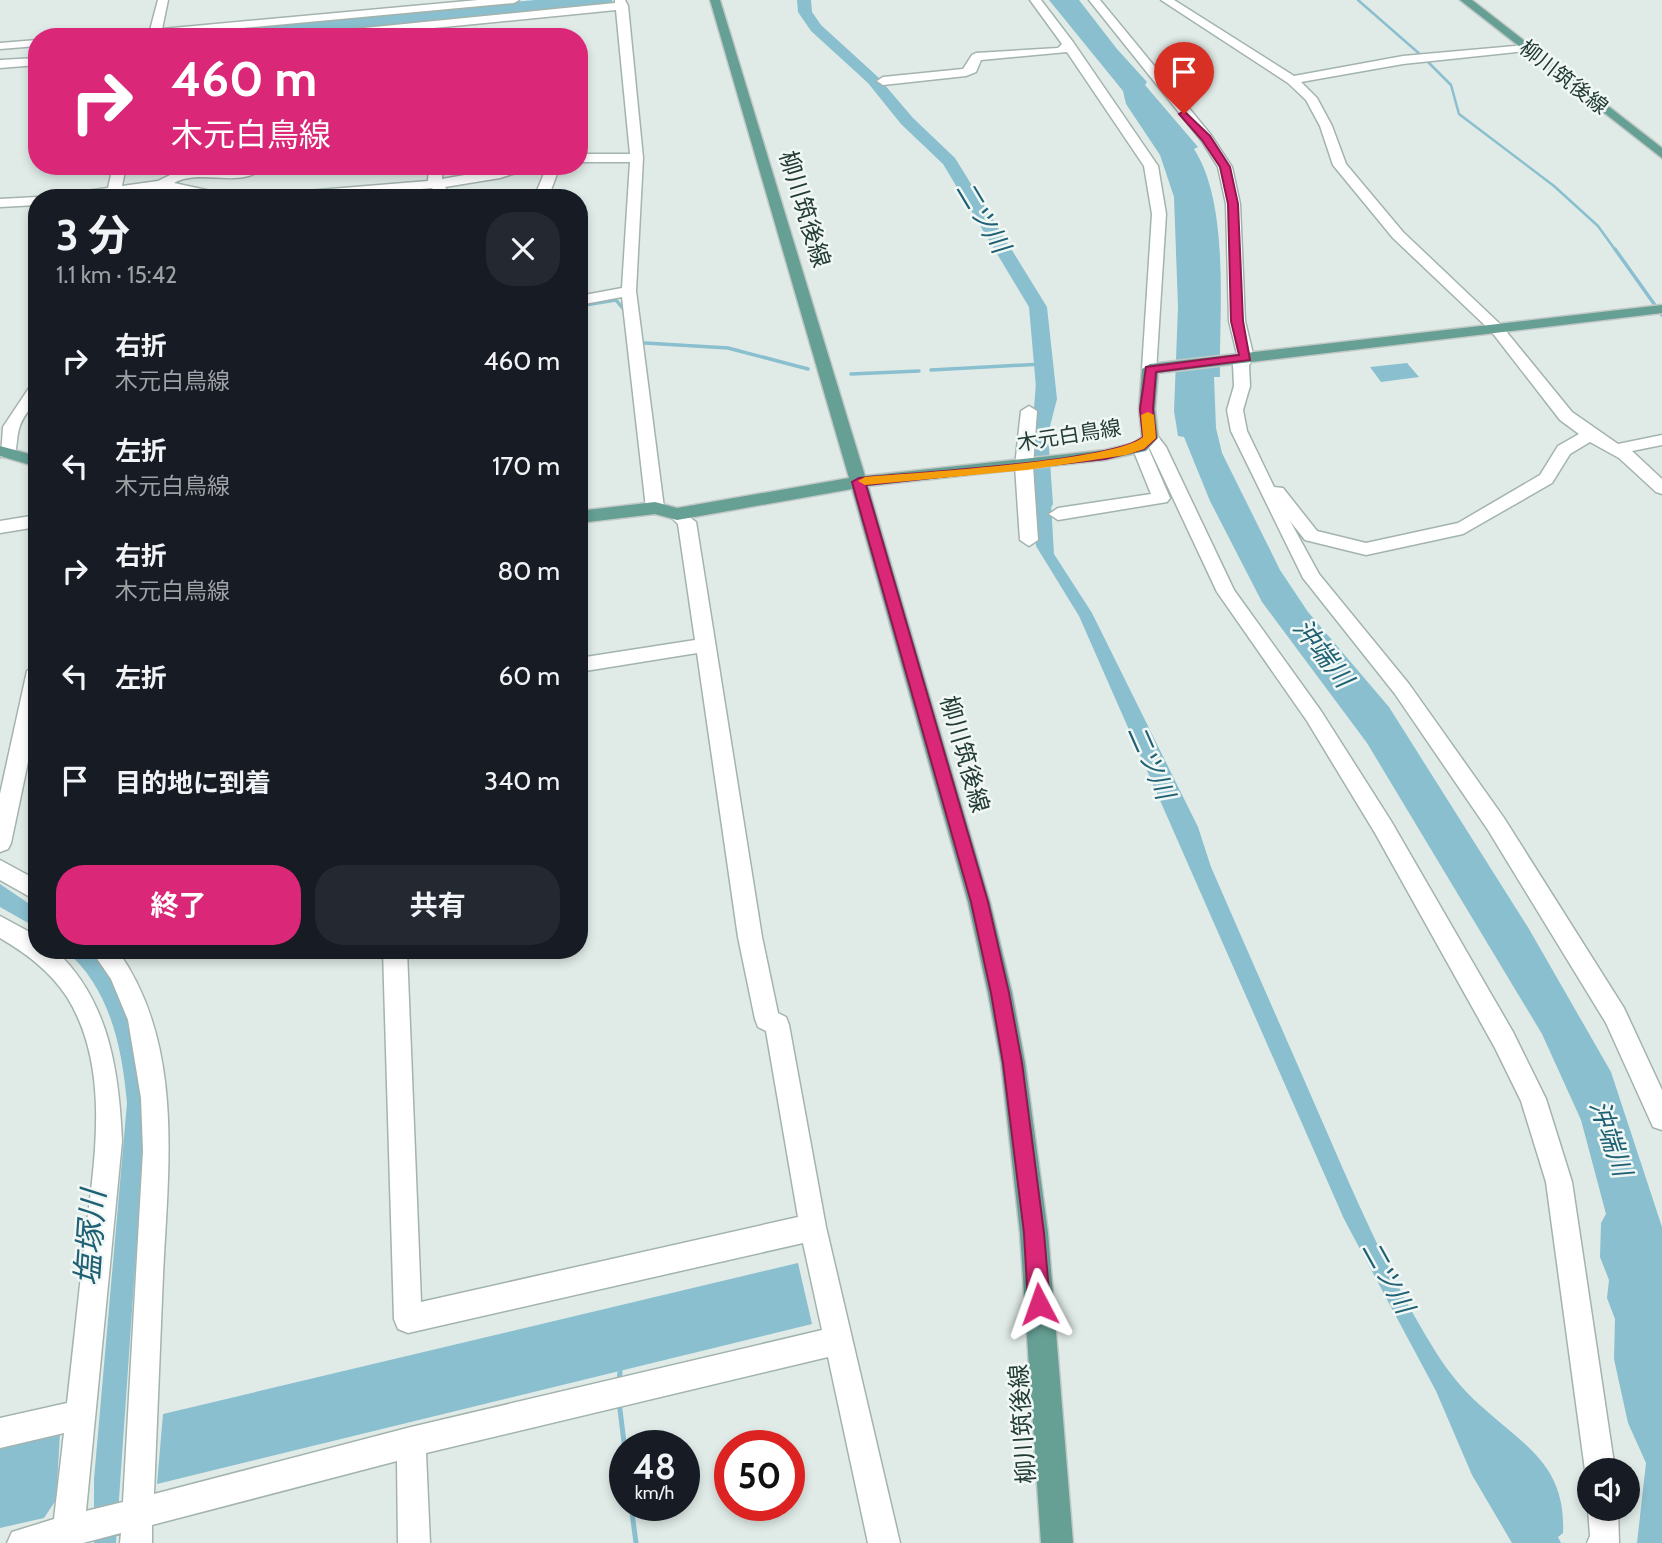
<!DOCTYPE html>
<html lang="ja">
<head>
<meta charset="utf-8">
<style>
  body { margin:0; font-family:Cabin,"Noto Sans JP",sans-serif; background:#242831; color:#f1f3f6; height:100vh; display:flex; flex-direction:column; font-size:26px; white-space:nowrap }
  * { box-sizing:border-box; margin:0 }
  p { font-size:23px; color:#9ea1a6 }
  .icon { flex:none; width:38px; height:38px; fill:none; stroke:currentColor; stroke-width:2; stroke-linecap:round; stroke-linejoin:round }
  .map { position:relative; flex:1; overflow:hidden }
  .sheet { position:absolute; left:28px; top:189px; width:560px; height:770px; display:flex; flex-direction:column; background:#171b24; border-radius:28px; box-shadow:0 4px 10px #0003 }
  .sheet>* { flex:none }
  .hud { position:absolute; left:28px; top:28px; width:560px; height:147px; border-radius:28px; box-shadow:0 4px 10px #0003; background:#db2777; color:#fff; overflow:hidden }
  .controls { position:absolute; left:1577px; top:1458px; display:grid; gap:14px }
  .controls a { display:grid; place-items:center; width:63px; height:63px; border-radius:50%; background:#171b24; box-shadow:0 4px 10px #0003; font-size:35px }
  .speed { position:absolute; left:609px; top:1430px; display:flex; gap:14px; font-size:35px; font-weight:700; text-align:center }
  .speed>* { display:grid; place-content:center; width:91px; height:91px; border-radius:50%; background:#171b24; box-shadow:0 4px 10px #0003; line-height:1 }
  .speed small { font-size:18px; font-weight:400 }
  .speed .limit { border:10px solid #d22; background:#fff; color:#111 }
  .pin { position:absolute; display:grid; place-items:center; width:60px; height:60px; color:#fff; margin:-72px -30px; border-radius:50% 50% 50% 0; rotate:-45deg; box-shadow:0 0 7px #0007 }
  .pin .icon { rotate:45deg }
  .me { position:absolute; width:77px; margin:-38px; rotate:356deg; stroke-linejoin:round; filter:drop-shadow(0 0 5px #0008) }
  .turn { display:flex; align-items:center; gap:24px; height:147px; padding:0 28px; font-size:32px }
  .turn .icon { width:91px; height:91px; stroke-width:2.5 }
  .turn b { display:block; font-size:49px; line-height:60px }
  .round { display:grid; place-items:center; flex:none; width:74px; height:74px; border-radius:28px; background:#242831 }
  .summary { display:flex; align-items:center; justify-content:space-between; height:119px; padding:0 28px }
  h1 { font-size:42px; font-weight:700; line-height:52px }
  .action { display:flex; gap:14px; margin-top:auto; padding:14px 28px }
  .action a { flex:1; height:80px; border-radius:28px; background:#db2777; color:#fff; font-size:28px; font-weight:700; line-height:80px; text-align:center }
  .action a+a { background:#242831; color:#f1f3f6 }
  ul { padding:0; list-style:none }
  li { display:flex; align-items:center; gap:21px; height:105px; padding:0 28px }
  li div { flex:1 }
  li b { display:block; font-size:26px }
  li em { font-style:normal }
  .map>svg:first-child { display:block }
  .water { fill:#8abfcf }
  .lines { fill:none; stroke-linecap:round; stroke-linejoin:round }
  .stream-far2 { stroke:#8abfcf; stroke-width:2.5 }
  .stream-far1 { stroke:#8abfcf; stroke-width:3.5 }
  .stream { stroke:#8abfcf; stroke-width:5 }
  .river { fill:#8abfcf; fill-rule:evenodd }
  .minor-casing { stroke:#a3b3ae; stroke-width:3 }
  .major-casing { stroke:#c1c8c6; stroke-width:3 }
  .minor { fill:#fff; fill-rule:evenodd }
  .major { fill:#669f94; fill-rule:evenodd }
  .route { fill:#db2777; stroke:#8e194d; stroke-width:2 }
  .slow { fill:#f59e0b }
  .labels { text-anchor:middle; dominant-baseline:central; stroke-width:5; stroke-linejoin:round; paint-order:stroke }
  .far-street-label { font-size:21px; fill:#223b35; stroke:#f1f7f4 }
  .street-label { font-size:24px; fill:#223b35; stroke:#f1f7f4 }
  .water-label { font-size:26px; font-style:italic; fill:#1e6074; stroke:#f1f7f4 }
  .near-water-label { font-size:32px; font-style:italic; fill:#1e6074; stroke:#f1f7f4 }
</style>
</head>
<body>
<div class="map">
<svg width="1662" height="1543" viewBox="0 0 1662 1543">
  <rect width="100%" height="100%" fill="#e0ebe7"/>
  <g class="water">
    <path d="M535,0h77l2,6 -341,31h-146z"/>
    <path d="M1049,0h30l38,49 30,33 -2,3 53,62 -4,2c36,56 25,162 26,228h-6l2,51 6,25 58,117 28,42 81,95 140,222 82,143 51,155v316h-25l9,-80 -18,-40 -14,-64 1,-40 -8,-21 2,-18 -9,-23 1,-34 5,-9 -25,-94 -39,-86 -175,-291 -105,-141 -52,-101 -26,-64 -6,-1 -4,-25 4,-104 -4,-110 -14,-42 -34,-51 -3,-13z"/>
    <path d="M1407,363l12,14 -38,5 -11,-15z"/>
    <path d="M1036,382h15l-3,77 -18,2z"/>
    <path d="M1049,468l5,86 38,59 106,214 13,40c38,88 77,175 115,263 33,76 67,154 111,224 12,19 27,37 44,52 44,40 85,59 82,127l-5,4 3,6h-49l-40,-68 -36,-84 -92,-172 -265,-603 -43,-70 -4,-75z"/>
    <path d="M0,884l37,25v19l-37,-21z"/>
    <path d="M65,950h24l23,29 22,48 12,81 -30,435h-22v-64l33,-376c-5,-56 -17,-115 -62,-153z"/>
    <path d="M798,1263l14,61 -655,160 6,-70z"/>
    <path d="M60,1435l-4,65 -12,18 -44,10v-79z"/>
  </g>
  <g class="lines">
    <g class="stream-far2">
      <path d="M1358,0l64,56"/>
      <path d="M1425,59l26,26 8,29 95,72 44,40 18,25"/>
    </g>
    <g class="stream-far1">
      <path d="M1615,249l47,66"/>
      <path d="M579,306l37,-6 9,11"/>
      <path d="M645,343l83,5 80,21"/>
      <path d="M931,370l112,-6"/>
      <path d="M851,374l68,-3"/>
    </g>
    <g class="stream">
      <path d="M619,1383l1,-11"/>
      <path d="M619,1402l6,48"/>
      <path d="M631,1505l5,38"/>
    </g>
    <path class="river" d="M797,0h14l1,12 9,13 57,52 35,41 42,40 92,149 10,92 -9,35 5,70 -3,5h-16l-3,-5 -3,-70 9,-35 -8,-92 -86,-143 -42,-40 -33,-41 -57,-52 -13,-19z"/>
    <defs>
      <g id="minor">
        <path d="M158,0h10l-6,29 316,-29h41l-5,3 -368,34h-46l50,-7z"/>
        <path d="M615,0h10l3,6 15,152 -7,133 28,217 -9,6 -9,-6 -24,-211 -43,8v-9l43,-8 8,-126h-51v-8h51l-14,-144 -274,27h-44l6,-3 311,-31z"/>
        <path d="M1030,0h11l32,42 85,124 8,48 -10,158 -6,2 -8,-5 10,-155 -8,-48 -77,-114 -86,8 -5,12 -10,4 -83,9 -6,-4 6,-4 80,-8 9,-14 4,-2 82,-5 4,-4z"/>
        <path d="M1089,0h11l111,135 21,32 8,37 5,117 9,37 -5,7 1,21 -7,24 4,21 27,56 9,1 34,43 49,12 92,-20 82,-48 18,-29 21,-12 -19,-14 -69,-89 -98,-93 -60,-73 -13,-39 -14,-26 -18,-17 -127,-83h13l120,76 109,-20 124,-11 6,3 -6,3 -124,13 -102,18 16,16 15,28 14,38 57,68 98,93 71,87 46,32 44,-9v10l-30,6 30,28v15l-6,-2 -37,-34 -29,-16 -20,12 -18,29 -89,51 -97,21 -61,-15 -15,-19 29,53 90,110 95,134 120,190 38,82v40l-9,-3 -47,-104 -118,-193 -93,-136 -92,-116 -72,-147 -4,-21 7,-24 -1,-21 5,-7 -9,-37 -3,-117 -8,-37 -17,-27z"/>
        <path d="M37,40v6l-37,3v-6z"/>
        <path d="M37,58v7l-37,3v-8z"/>
        <path d="M113,166h13l-4,20 36,-5 26,-13 62,2 4,-4h14c-21,25 -62,1 -90,17l69,15h-32l-50,-9 -64,9h-39l7,-4 43,-6z"/>
        <path d="M429,166h14l-1,13 73,-13h23l-38,12 -55,9 8,11h-14l-7,-10 -108,10h-61l7,-4 158,-13z"/>
        <path d="M547,166h13l-12,32h-14z"/>
        <path d="M37,197l3,1h-3v7l-37,2v-8z"/>
        <path d="M37,383c0,27 -12,25 -18,46 -3,10 -1,19 -6,28h-12l2,-30 28,-42z"/>
        <path d="M1029,406l8,5 -4,55 5,74 -9,6 -9,-6 -5,-74 6,-55z"/>
        <path d="M1150,433l6,1 10,13 68,143 87,121 70,110 122,211 33,67 26,83 43,288h-26v10l-4,-10 -39,-288 -25,-81 -26,-53 -120,-215 -68,-112 -90,-129 -67,-143 -3,-4 23,53 -3,4 -109,18 -9,-6 9,-6 93,-14 -19,-47 2,-4h12l-4,-5z"/>
        <path d="M677,508l19,14 66,415 16,76 8,4 3,8 37,202 74,316h-32l-40,-186 -402,96 4,90h-32l-1,-82 -245,64v18h-32l1,-10 -38,10h-76l5,-11 42,-13 10,-86 -64,15v-30l67,-15c6,-51 11,-103 17,-154 9,-81 29,-178 -17,-252 -17,-26 -40,-43 -67,-59v-22l37,20v14h18c54,50 64,121 67,191l-36,370 37,-9 20,-351 -2,-53 -13,-78 -17,-41 -20,-29h26c68,94 51,217 46,325 -3,73 -6,146 -9,219l257,-67 411,-97 -19,-87 -395,90 -10,-4 -4,-10 -11,-369h24l14,352 377,-85 -32,-186 -8,-4 -3,-8 -17,-82 -41,-284 -118,19v-14l116,-18 -17,-116 -10,-10z"/>
        <path d="M37,515v12l-37,6v-12z"/>
        <path d="M37,664v55l-26,124 -3,6 -8,3v-58l27,-123z"/>
        <path d="M0,860l37,20v21l-37,-21z"/>
        <path d="M1589,1505v3h29l1,35h-32l3,-7 -2,-28z"/>
      </g>
      <g id="major">
        <path d="M710,0h10l145,476 240,-26 29,-7 8,-6 -3,-28 3,-40 8,-5 512,-59v8l-504,60 -3,36 3,29 -12,13 -41,9 -237,26 122,416 22,91 13,70 23,170 25,310h-32l-21,-310 -19,-170 -13,-70 -20,-91 -116,-413 -175,31 -22,-6 -76,9v-12l76,-9 22,6 172,-30z"/>
        <path d="M1460,0h12l190,148v10z"/>
        <path d="M0,446l37,10v11l-37,-11z"/>
      </g>
    </defs>
    <use href="#minor" class="minor-casing"/>
    <use href="#major" class="major-casing"/>
    <use href="#minor" class="minor"/>
    <use href="#major" class="major"/>
  </g>
  <path class="route" d="M1184,111l26,25 20,31 8,37 5,117 7,39 -94,12 -3,37 3,29 -12,11 -39,10 -239,26 122,417 21,91 13,70 22,170 6,71 -4,8 -7,3 -8,-3 -3,-8 -4,-71 -21,-170 -12,-70 -20,-91 -119,-420 7,-4c49,-5 256,-16 284,-41l-3,-28 6,-42 93,-12 -8,-34 -3,-117 -8,-37 -18,-27 -23,-26z"/>
  <path class="slow" d="M1148,412l6,3 2,23 -12,11 -18,6 -99,15 -162,15 -7,-4 7,-4c47,-4 251,-16 278,-40l-2,-22z"/>
  <g class="labels">
    <g class="far-street-label">
      <text transform="translate(1564 77) rotate(38)">柳川筑後線</text>
      <text transform="translate(1069 435) rotate(-9)">木元白鳥線</text>
    </g>
    <g class="street-label">
      <text transform="translate(805 209) rotate(73)">柳川筑後線</text>
      <text transform="translate(965 754) rotate(74)">柳川筑後線</text>
      <text transform="translate(1022 1424) rotate(-94)">柳川筑後線</text>
    </g>
    <g class="water-label">
      <text transform="translate(983 217) rotate(59)">二ツ川</text>
      <text transform="translate(1323 653) rotate(52)">沖端川</text>
      <text transform="translate(1151 762) rotate(66)">二ツ川</text>
      <text transform="translate(1611 1138) rotate(71)">沖端川</text>
      <text transform="translate(1388 1277) rotate(61)">二ツ川</text>
    </g>
    <g class="near-water-label">
      <text transform="translate(90 1238) rotate(-86)">塩塚川</text>
    </g>
  </g>
</svg>
<div class="controls">
<a><svg class="icon" aria-label="sound" viewBox="0 0 24 24"><path d="M4 9h4l5-4v14l-5-4H4zM17 9q2 3 0 6"/></svg></a>
</div>
<div class="speed"><div>48<small>km/h</small></div><div class="limit">50</div></div>
<div class="pin" style="left:1184px;top:114px;background:#d93025"><svg class="icon" aria-label="arrive" viewBox="0 0 24 24"><path d="M6 21V4h12l-3 4 3 4H6"/></svg></div>
<svg class="me" style="left:1039px;top:1304px" viewBox="-20 -20 40 40"><path d="M0-17L14 15 0 8-14 15z" fill="#db2777" stroke="#fff" stroke-width="4"/></svg>
<div class="hud">
<div class="turn"><svg class="icon" aria-label="right" viewBox="0 0 24 24"><path d="M7 20v-9h11M14 6l5 5-5 5"/></svg><div><b>460 m</b>木元白鳥線</div></div>
</div>
<section class="sheet">
<div class="summary"><div><h1>3 分</h1><p>1.1 km · 15:42</p></div><a class="round"><svg class="icon" aria-label="close" viewBox="0 0 24 24"><path d="M6 6l12 12M18 6L6 18"/></svg></a></div>
<ul>
<li><svg class="icon" aria-label="right" viewBox="0 0 24 24"><path d="M7 20v-9h11M14 6l5 5-5 5"/></svg><div><b>右折</b><p>木元白鳥線</p></div><em>460 m</em></li>
<li><svg class="icon" aria-label="left" viewBox="0 0 24 24"><path d="M17 20v-9H6M10 6l-5 5 5 5"/></svg><div><b>左折</b><p>木元白鳥線</p></div><em>170 m</em></li>
<li><svg class="icon" aria-label="right" viewBox="0 0 24 24"><path d="M7 20v-9h11M14 6l5 5-5 5"/></svg><div><b>右折</b><p>木元白鳥線</p></div><em>80 m</em></li>
<li><svg class="icon" aria-label="left" viewBox="0 0 24 24"><path d="M17 20v-9H6M10 6l-5 5 5 5"/></svg><div><b>左折</b></div><em>60 m</em></li>
<li><svg class="icon" aria-label="arrive" viewBox="0 0 24 24"><path d="M6 21V4h12l-3 4 3 4H6"/></svg><div><b>目的地に到着</b></div><em>340 m</em></li>
</ul>
<div class="action"><a>終了</a><a>共有</a></div>
</section>
</div>
</body>
</html>
